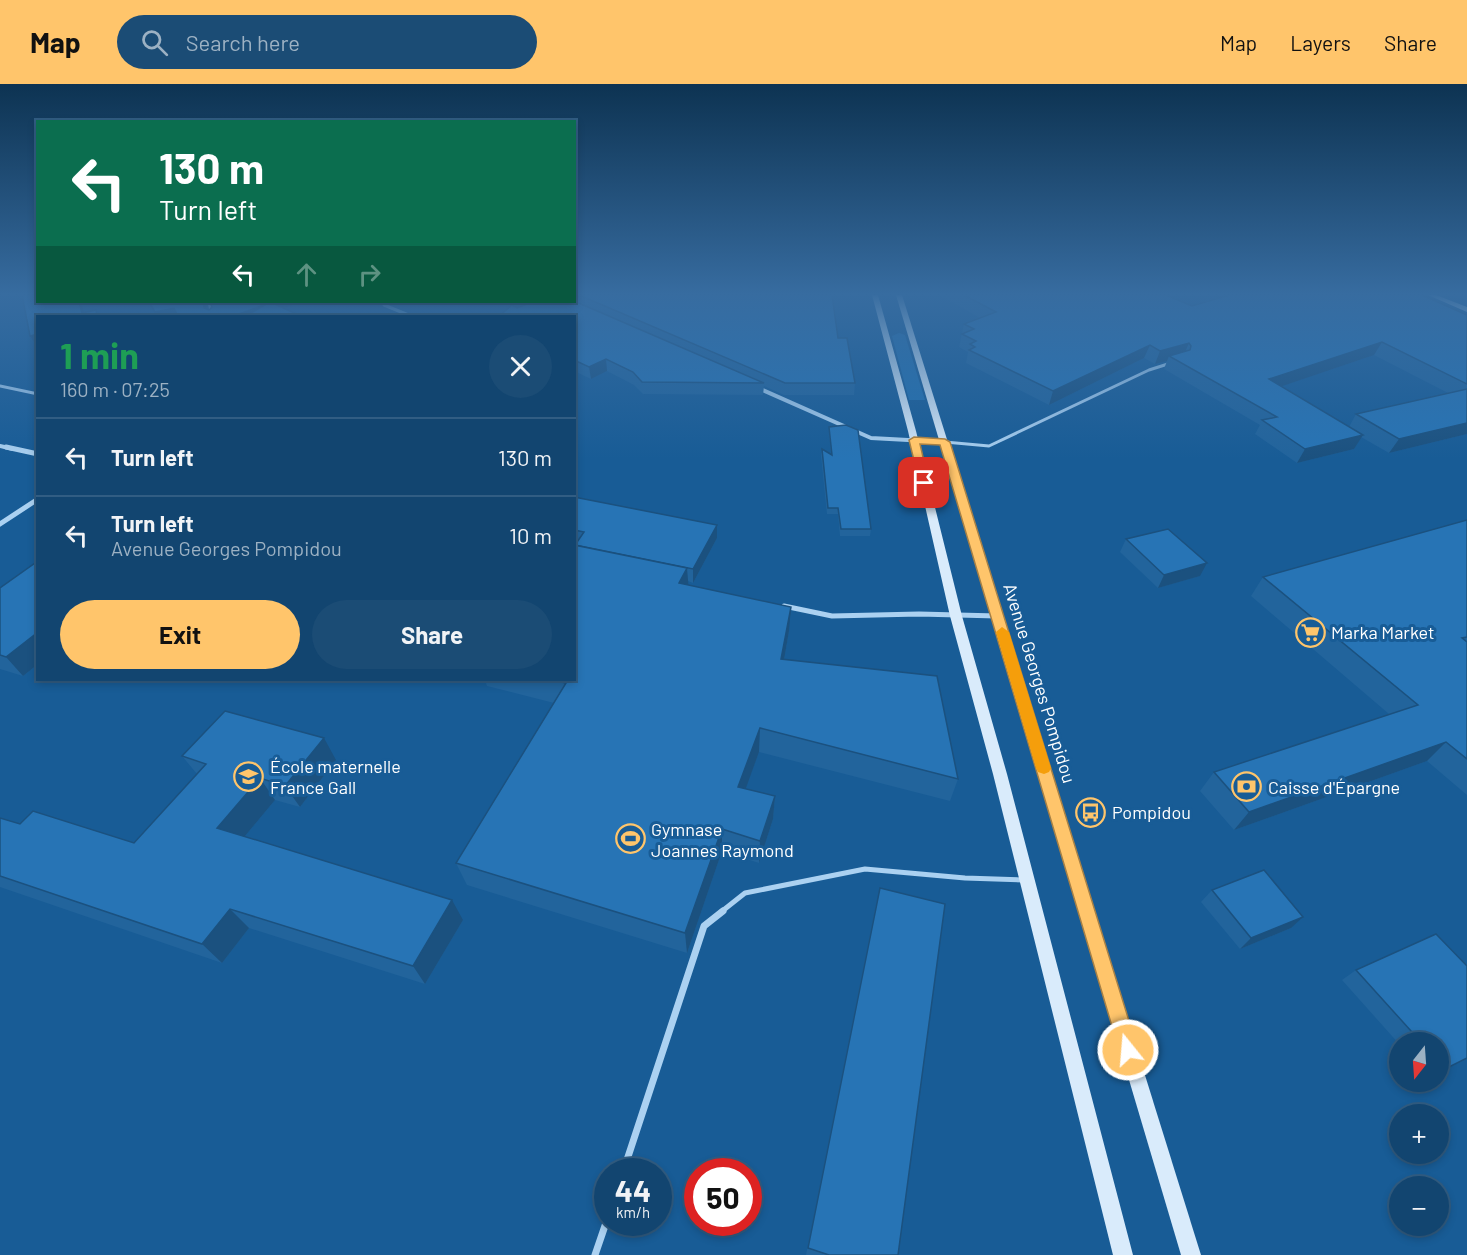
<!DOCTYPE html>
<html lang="en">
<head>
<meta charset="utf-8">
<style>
  body { margin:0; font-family:Barlow,sans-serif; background:#1b4c75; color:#f1f3f6; height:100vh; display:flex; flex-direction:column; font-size:22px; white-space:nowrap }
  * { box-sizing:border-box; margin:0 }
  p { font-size:20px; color:#9cb1c3 }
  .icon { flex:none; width:33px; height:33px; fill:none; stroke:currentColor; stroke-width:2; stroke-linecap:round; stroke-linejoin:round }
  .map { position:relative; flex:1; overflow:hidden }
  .side { position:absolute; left:36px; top:231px; width:540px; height:366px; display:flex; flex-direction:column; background:#124570; border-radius:0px; box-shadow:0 3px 9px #0003,0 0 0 2px #315d83 }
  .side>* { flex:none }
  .banner { position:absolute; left:36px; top:36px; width:540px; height:183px; border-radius:0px; box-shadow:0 3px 9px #0003,0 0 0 2px #315d83; background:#0b6e4f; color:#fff; overflow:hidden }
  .needle { width:39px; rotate:197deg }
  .controls { position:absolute; left:1389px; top:948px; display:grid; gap:12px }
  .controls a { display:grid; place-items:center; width:60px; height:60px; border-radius:50%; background:#124570; box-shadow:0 3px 9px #0003,0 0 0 2px #315d83; font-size:30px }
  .speed { position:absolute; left:594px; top:1074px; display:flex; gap:12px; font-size:30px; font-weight:700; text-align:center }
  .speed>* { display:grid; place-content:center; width:78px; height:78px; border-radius:50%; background:#124570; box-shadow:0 3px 9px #0003,0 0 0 2px #315d83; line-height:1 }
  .speed small { font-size:15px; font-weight:400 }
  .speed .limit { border:9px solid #d22; background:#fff; color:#111 }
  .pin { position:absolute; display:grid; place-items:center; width:51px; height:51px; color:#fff; margin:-26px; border-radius:12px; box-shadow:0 3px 9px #0006 }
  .me { position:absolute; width:66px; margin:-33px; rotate:343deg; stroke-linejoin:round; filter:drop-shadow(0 0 4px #0008) }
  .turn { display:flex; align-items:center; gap:21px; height:126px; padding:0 24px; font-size:27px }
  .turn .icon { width:78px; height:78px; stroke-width:2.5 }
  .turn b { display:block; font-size:42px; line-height:51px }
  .lanes { display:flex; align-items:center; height:57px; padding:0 24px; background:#0003; justify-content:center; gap:30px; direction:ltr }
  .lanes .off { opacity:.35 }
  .round { display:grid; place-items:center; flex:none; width:63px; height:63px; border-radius:32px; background:#1b4c75 }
  .overview { display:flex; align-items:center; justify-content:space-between; height:102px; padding:0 24px }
  h1 { font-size:36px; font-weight:700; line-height:45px; color:#1e9e55 }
  .primary-button { display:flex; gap:12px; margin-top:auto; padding:12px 24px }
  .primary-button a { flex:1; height:69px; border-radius:36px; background:#ffc56b; color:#111; font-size:24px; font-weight:700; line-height:69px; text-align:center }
  .primary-button a+a { background:#1b4c75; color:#f1f3f6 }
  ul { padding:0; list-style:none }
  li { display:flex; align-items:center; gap:18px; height:78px; padding:0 24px; border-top:2px solid #315d83 }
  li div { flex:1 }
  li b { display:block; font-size:22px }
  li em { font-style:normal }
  header { display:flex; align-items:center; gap:36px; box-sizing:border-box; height:84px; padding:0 30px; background:#ffc56b; color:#111 }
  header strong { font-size:28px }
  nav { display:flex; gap:33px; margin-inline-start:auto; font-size:21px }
  .search { width:420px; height:54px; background:#1b4c75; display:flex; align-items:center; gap:15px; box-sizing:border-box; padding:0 21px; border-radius:33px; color:#9cb1c3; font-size:22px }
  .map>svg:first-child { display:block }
  .green { fill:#2170b0 }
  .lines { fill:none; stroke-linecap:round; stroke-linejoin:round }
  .service-far2 { stroke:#abd1f1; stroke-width:3 }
  .service-far1 { stroke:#abd1f1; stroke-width:5 }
  .service { stroke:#abd1f1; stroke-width:7 }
  .minor-far1 { stroke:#abd1f1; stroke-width:4 }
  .minor { stroke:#abd1f1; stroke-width:5 }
  .secondary { fill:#d9ebfb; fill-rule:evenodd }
  .wall { fill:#22649c; fill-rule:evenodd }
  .shaded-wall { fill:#1b517f }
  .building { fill:#2774b5; stroke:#1b517f; stroke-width:1.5 }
  .route { fill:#ffc56b; stroke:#a68046; stroke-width:1.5 }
  .slow { fill:#f59e0b }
  .labels { text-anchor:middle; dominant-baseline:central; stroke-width:6; stroke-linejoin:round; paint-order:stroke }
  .poi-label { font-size:18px; fill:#fff; stroke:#185c96; text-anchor:start }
  .street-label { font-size:18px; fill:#fff; stroke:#185c96 }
</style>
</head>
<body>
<header>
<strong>Map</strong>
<div class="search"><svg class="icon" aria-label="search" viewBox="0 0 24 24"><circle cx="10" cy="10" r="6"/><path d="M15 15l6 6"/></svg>Search here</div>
<nav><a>Map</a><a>Layers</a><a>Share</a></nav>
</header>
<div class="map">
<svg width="1467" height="1171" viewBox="0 0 1467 1171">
  <rect width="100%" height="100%" fill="#185c96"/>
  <path class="green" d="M899,249l6,2 20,65h-16l-17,-64z"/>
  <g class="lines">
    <g class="service-far2">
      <path d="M209,218l3,14"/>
      <path d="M384,218v3l27,11"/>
      <path d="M0,302l38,8"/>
      <path d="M945,358l44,4 160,-76 22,-7"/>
    </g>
    <path class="service-far1" d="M721,828l24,-19 120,-24 100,9 59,2"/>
    <g class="service">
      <path d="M623,1088l81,-246 19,-15"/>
      <path d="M595,1171l13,-38"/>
    </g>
    <g class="minor-far1">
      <path d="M758,304l113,50 74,4"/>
      <path d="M0,362l13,3"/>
    </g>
    <g class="minor">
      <path d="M6,363l32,7"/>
      <path d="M0,440l38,-25"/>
      <path d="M784,522l48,10 87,-2 78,2"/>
    </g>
    <g class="secondary">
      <path d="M872,211h6l38,136 46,185 45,158 126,481h-20l-120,-481 -43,-158 -42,-185z"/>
      <path d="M896,211h6l299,960h-20z"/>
      <path d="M1428,211h8l31,12v5z"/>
    </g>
  </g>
  <g class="wall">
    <path d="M574,211h258l6,43 17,45 -1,12h-70l-20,-9 -1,9 -120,-1 -9,-9 -27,-14 -16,8 -17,-8v-55l-57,-8 5,-2 -1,-4h53z"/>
    <path d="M939,211h227l26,11 275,9v119l-78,19 -28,-16 -7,12 -57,14 -42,-29 5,-9 -96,-56 3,-8 -12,3 -11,-6 -95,47 -83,-42 2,-11 -9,-5 5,-23 16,-6zM1374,271l74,38 -92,21 -7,13 -67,-41z"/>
    <path d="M1445,211h22v5z"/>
    <path d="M829,343l42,102 -1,7h-30l-2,-22h-11l-6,-59 1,-6 9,5 -2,-21z"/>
    <path d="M574,413l143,41 -24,45 -5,-2v4l101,46 -5,29 174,119 -8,22 -191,-49 -14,37 30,7 -2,23 -14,44 -37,-12 -35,102 -220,-68 -11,-22 98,-160 -67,-17 -2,-6h89l1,-135 1,-1 -2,-1z"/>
    <path d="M1467,436v275l-40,-34 -193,69 -34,-39 14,-19 175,-58 -138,-118 12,-19z"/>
    <path d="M1126,455l74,37 -42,12 -38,-36z"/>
    <path d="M38,477v103l-15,12 -23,-7v-81z"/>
    <path d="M182,672l154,4 -36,47 -25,-7 -30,36 218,84 -38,64 -176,-56 -27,35 -222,-76v-69l20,6 114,19 63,-69z"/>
    <path d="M880,804l18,367h-92l70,-351z"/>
    <path d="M1212,806l79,38 -51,21 -39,-47z"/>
    <path d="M1356,886l111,88 -29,15v-31h-38v3l-58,-65z"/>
  </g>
  <g class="shaded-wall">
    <path d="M79,218h2l4,14 -3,-3z"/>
    <path d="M203,218h3l2,14 -4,-8z"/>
    <path d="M275,218h28l-42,14h-33z"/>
    <path d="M521,218h20l-19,8z"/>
    <path d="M174,224l4,8h-21l-2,-4z"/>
    <path d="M38,250v10l-2,1 -6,-9z"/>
    <path d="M1382,258l-8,13 -112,38 7,-14z"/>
    <path d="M1189,259l-6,14 -14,-1 -2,5 -12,3 5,-13z"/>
    <path d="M1150,261l-6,13 -95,47 4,-14z"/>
    <path d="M606,275l1,12 -16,8 -2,-12z"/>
    <path d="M1467,339v11l-78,19 10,-14z"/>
    <path d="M1363,351l-9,14 -57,14 8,-14z"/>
    <path d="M717,441v13l-24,45v-14z"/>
    <path d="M1207,479l-7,13 -42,12 6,-13z"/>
    <path d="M687,484l2,24 -10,-9z"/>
    <path d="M791,523l-2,24 -9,52 1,-24z"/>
    <path d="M38,548v32l-15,12 -17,-19z"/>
    <path d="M760,644l-1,24 -21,58v-23z"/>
    <path d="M324,654l12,22 -36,47 -15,-21z"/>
    <path d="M1446,658l-19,19 -193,69 15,-18z"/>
    <path d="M260,694l15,22 -40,48 -18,-20z"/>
    <path d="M775,712l-2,23 -14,44 1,-22z"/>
    <path d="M722,745v22l-35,102 -2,-20z"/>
    <path d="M452,816l11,20 -38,64 -12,-18z"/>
    <path d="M230,825l19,19 -27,35 -20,-19z"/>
    <path d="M1303,833l-12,11 -51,21 11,-11z"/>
  </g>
  <g class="building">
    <path d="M22,211h16v7h41l3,11 14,-3 1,6h-59v18l-8,2z"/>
    <path d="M579,211h253l6,43h9l8,45h-70z"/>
    <path d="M964,211h202l26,11 37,-11h193l45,20v69l-85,-42 -113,37 94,56 -58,14 -43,-29 15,-3 -108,-61 21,-6 1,-4 -2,-3 -29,8 -10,-6 -97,46 -84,-41 6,-3 -5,-3 6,-3 -14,-7 12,-5 -10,-5 32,-12z"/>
    <path d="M574,217l190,82 -122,-1 -9,-10 -27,-13 -17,8 -15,-7v-44h-75l13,-11 5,3 16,-6z"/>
    <path d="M149,218h54l1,6 5,2 3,-3 -2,-5h65h-5l-4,2 -27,10 -11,2h-50l-4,-8 -19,4z"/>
    <path d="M270,218l31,14h-55z"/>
    <path d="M1467,305v34l-68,16 -43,-25z"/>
    <path d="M846,341l12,5 13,99h-30l-3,-21h-10l-6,-59 10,6 -3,-28z"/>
    <path d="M574,413l143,28 -24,44 -118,-24 9,-13 -10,-2z"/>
    <path d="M1467,436v117l-5,1 5,4v117l-21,-17 -197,70 -35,-40 204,-67 -155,-128z"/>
    <path d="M1168,445l39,34 -43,12 -38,-36z"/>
    <path d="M574,461l113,23 -8,15 112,24 -10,52 156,17 21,103 -198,-51 -22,59 37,9 -15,45 -38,-12 -37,104 -229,-70 110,-180 -14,-3h22z"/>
    <path d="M38,477v71l-32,25 -6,-2v-67z"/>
    <path d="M225,627l99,27 -39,48 -25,-8 -43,50 235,72 -39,66 -183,-57 -28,35 -202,-68v-58l20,6 13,-13 101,32 72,-79 -24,-8z"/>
    <path d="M1264,786l39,47 -52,21 -39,-48z"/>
    <path d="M880,804l65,16 -47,351h-69l-21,-7z"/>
    <path d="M1436,850l31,32v92l-22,11 -7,-7v-20h-17l-65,-72z"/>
  </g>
  <linearGradient id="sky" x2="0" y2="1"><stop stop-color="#0d3352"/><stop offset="0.56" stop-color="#376ca0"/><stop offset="1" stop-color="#376ca0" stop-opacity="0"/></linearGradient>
  <rect width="1467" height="375" fill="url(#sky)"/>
  <path class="route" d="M914,353l31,2 5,3 188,608 -3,7 -7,3 -6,-3 -3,-7 -179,-605 -20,-1 9,39 -5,3 -4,-1 -11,-45z"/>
  <path class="slow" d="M1002,543l7,5 42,136 -2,4 -5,2 -6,-2 -2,-4 -40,-136z"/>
  <defs>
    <symbol id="supermarket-ring" viewBox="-11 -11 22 22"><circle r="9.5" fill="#185c96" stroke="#ffc56b" stroke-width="1.5"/><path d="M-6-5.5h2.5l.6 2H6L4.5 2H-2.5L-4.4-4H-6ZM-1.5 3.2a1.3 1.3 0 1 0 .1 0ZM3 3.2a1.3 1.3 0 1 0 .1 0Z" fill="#ffc56b"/></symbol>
    <symbol id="school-ring" viewBox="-11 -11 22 22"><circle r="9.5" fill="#185c96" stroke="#ffc56b" stroke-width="1.5"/><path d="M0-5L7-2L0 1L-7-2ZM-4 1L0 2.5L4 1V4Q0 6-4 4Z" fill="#ffc56b"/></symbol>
    <symbol id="bank-ring" viewBox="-11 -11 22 22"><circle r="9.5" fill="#185c96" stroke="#ffc56b" stroke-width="1.5"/><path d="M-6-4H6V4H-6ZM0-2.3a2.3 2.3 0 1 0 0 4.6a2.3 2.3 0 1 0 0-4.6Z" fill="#ffc56b"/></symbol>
    <symbol id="bus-ring" viewBox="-11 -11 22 22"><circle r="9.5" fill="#185c96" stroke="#ffc56b" stroke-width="1.5"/><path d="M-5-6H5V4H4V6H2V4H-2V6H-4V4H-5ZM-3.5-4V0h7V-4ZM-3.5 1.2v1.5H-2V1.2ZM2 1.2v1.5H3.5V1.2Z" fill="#ffc56b"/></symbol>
    <symbol id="stadium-ring" viewBox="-11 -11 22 22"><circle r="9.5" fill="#185c96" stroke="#ffc56b" stroke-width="1.5"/><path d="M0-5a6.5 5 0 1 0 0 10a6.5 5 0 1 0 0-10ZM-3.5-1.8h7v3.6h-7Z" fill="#ffc56b"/></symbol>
  </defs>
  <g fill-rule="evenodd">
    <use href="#supermarket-ring" x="1294" y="532" width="33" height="33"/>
    <use href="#school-ring" x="232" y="676" width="33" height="33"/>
    <use href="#bank-ring" x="1230" y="686" width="33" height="33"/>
    <use href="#bus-ring" x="1074" y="712" width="33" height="33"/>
    <use href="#stadium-ring" x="614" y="738" width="33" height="33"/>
  </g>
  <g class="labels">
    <g class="poi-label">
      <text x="1331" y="548">Marka Market</text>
      <text x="270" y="682">École maternelle<tspan x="270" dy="21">France Gall</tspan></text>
      <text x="1268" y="703">Caisse d'Épargne</text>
      <text x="1112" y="728">Pompidou</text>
      <text x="651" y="745">Gymnase<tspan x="651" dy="21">Joannes Raymond</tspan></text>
    </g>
    <g class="street-label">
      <text transform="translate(1040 599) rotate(73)">Avenue Georges Pompidou</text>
    </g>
  </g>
</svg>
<div class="controls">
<a><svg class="needle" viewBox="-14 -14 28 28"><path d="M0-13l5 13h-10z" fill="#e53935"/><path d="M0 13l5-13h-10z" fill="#9cb1c3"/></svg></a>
<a>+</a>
<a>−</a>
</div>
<div class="speed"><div>44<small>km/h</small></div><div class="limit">50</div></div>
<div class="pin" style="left:924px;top:399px;background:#d93025"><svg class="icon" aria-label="arrive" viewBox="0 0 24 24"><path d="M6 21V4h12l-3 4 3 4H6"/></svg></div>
<svg class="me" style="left:1128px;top:966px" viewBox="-20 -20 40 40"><circle r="17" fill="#ffc56b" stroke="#fff" stroke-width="3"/><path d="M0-11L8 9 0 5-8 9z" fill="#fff"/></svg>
<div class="banner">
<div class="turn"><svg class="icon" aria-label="left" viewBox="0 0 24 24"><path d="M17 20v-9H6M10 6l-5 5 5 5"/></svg><div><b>130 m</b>Turn left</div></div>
<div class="lanes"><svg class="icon" aria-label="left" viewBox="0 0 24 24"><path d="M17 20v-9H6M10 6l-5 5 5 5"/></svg><svg class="icon off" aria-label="ahead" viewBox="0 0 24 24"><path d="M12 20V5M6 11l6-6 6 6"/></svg><svg class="icon off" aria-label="right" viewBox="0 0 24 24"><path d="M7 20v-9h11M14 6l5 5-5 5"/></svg></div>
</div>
<section class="side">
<div class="overview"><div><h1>1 min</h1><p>160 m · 07:25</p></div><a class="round"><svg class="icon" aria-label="close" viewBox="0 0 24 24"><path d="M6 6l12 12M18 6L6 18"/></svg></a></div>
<ul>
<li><svg class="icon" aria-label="left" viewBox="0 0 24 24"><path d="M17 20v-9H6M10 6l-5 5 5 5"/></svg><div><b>Turn left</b></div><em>130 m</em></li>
<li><svg class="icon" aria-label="left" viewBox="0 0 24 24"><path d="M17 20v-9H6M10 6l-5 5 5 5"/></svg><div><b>Turn left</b><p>Avenue Georges Pompidou</p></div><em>10 m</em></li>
</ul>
<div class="primary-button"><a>Exit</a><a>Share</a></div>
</section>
</div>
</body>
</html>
